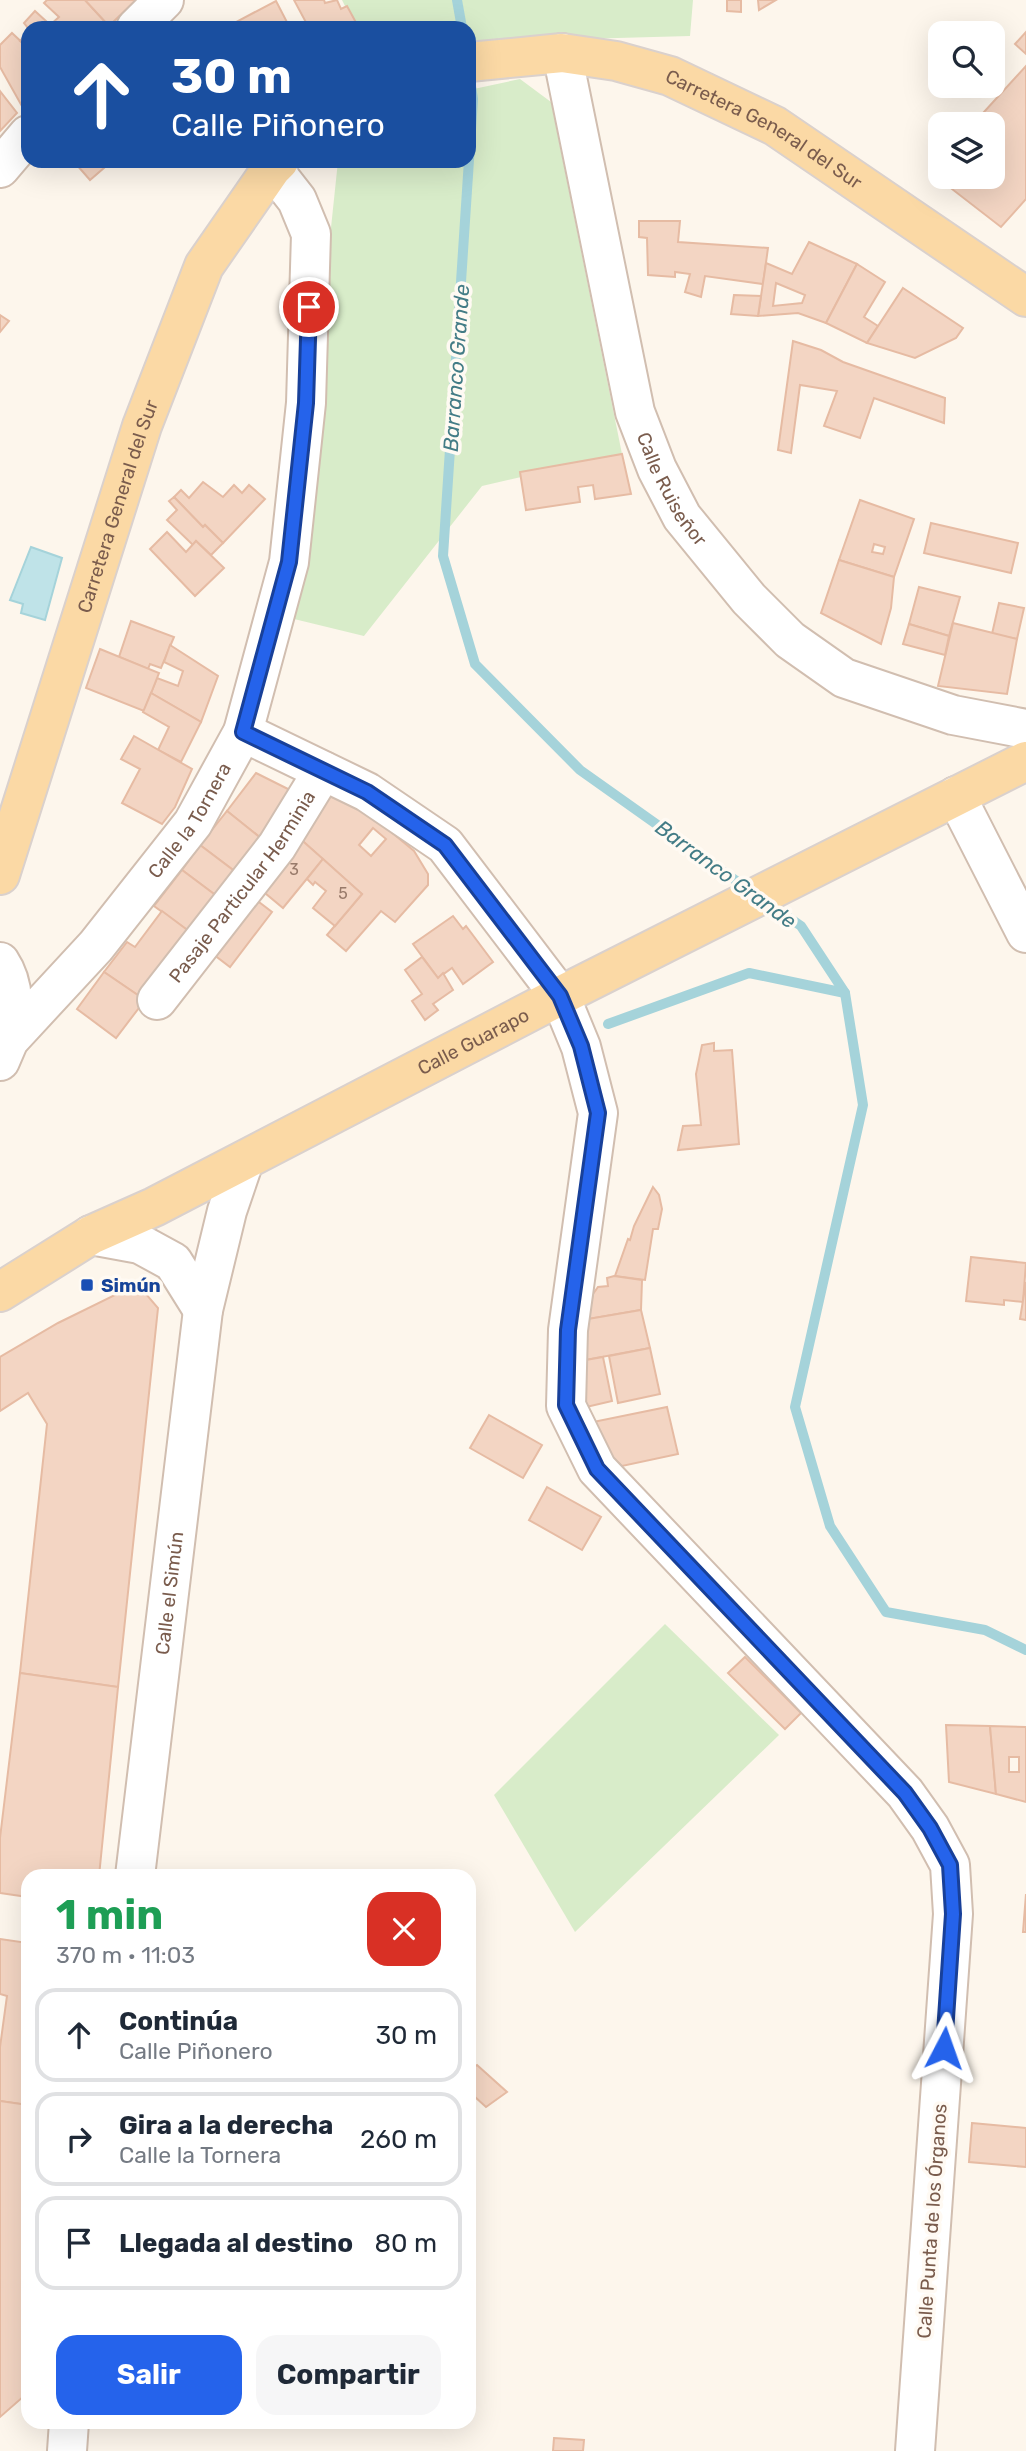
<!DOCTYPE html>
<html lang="es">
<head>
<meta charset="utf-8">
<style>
  body { margin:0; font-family:Rubik,sans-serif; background:#f6f6f7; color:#1f2937; height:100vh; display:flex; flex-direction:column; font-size:26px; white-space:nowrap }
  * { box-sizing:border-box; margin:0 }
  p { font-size:23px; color:#747a83 }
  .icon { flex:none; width:38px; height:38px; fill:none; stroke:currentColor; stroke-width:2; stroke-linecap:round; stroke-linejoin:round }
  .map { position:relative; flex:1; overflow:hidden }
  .sheet { position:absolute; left:21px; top:1869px; width:455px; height:560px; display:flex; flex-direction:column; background:#fff; border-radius:21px; box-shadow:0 7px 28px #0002 }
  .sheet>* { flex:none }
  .top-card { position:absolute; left:21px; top:21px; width:455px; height:147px; border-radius:21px; box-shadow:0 7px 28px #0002; background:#1a4fa0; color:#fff; overflow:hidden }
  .fabs { position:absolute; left:928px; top:21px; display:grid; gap:14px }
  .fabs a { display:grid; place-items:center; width:77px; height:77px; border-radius:14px; background:#fff; box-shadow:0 7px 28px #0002; font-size:35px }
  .pin { position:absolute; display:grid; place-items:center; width:60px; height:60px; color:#fff; margin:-30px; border:4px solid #fff; border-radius:50%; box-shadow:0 2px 7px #0007 }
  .me { position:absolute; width:77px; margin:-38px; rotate:4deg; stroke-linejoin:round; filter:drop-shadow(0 0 5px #0008) }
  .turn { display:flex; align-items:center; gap:24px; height:147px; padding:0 35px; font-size:32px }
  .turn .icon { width:91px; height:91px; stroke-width:2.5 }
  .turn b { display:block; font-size:49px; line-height:60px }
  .round { display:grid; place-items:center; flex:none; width:74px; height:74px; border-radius:21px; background:#f6f6f7 }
  .overview { display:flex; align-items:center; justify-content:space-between; height:119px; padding:0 35px }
  h1 { font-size:42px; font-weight:700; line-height:52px; color:#1e9e55 }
  .button { display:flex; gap:14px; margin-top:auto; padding:14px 35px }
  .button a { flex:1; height:80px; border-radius:21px; background:#2563eb; color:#fff; font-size:28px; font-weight:700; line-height:80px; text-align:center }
  .button a+a { background:#f6f6f7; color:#1f2937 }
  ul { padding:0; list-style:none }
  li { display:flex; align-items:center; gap:21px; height:94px; margin:0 14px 10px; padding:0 21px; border:4px solid #e0e1e3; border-radius:21px }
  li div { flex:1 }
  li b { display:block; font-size:26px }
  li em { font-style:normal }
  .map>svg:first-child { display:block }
  .green { fill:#d8ecc9 }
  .water { fill:#bfe3e8; stroke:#a5d3da; stroke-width:2 }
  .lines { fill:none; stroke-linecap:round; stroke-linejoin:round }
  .stream { stroke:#a5d3da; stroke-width:10 }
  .building { fill:#f3d5c3; stroke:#e6bba3; stroke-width:2; fill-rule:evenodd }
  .minor-casing { stroke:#d1beb0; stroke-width:42 }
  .major-casing { stroke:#dad1cd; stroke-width:42 }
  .minor { stroke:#fff; stroke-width:38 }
  .major { stroke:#fbd9a5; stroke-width:38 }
  .route-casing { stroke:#184099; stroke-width:18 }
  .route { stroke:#2563eb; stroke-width:12 }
  .transit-dot { fill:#1a4fb4; stroke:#fffaf3; stroke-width:2.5 }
  .labels { text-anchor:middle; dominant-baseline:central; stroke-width:7; stroke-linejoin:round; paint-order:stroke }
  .number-label { font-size:16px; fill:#987a6a }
  .street-label { font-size:19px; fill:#7a5c4d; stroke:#fffaf3 }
  .transit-label { font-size:19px; font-weight:bold; fill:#164399; stroke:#fffaf3; text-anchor:start }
  .water-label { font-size:21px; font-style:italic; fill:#437c86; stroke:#fffaf3 }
</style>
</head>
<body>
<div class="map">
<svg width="1026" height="2451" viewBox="0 0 1026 2451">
  <rect width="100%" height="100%" fill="#fdf6ec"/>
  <g class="green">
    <path d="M342,0h351l-3,36 -221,6v-14h-113z"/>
    <path d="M520,79l31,23 71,352 -140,32 -118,150 -74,-18 48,-457h131v-71z"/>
    <path d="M665,1624l114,111 -204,197 -81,-137z"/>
  </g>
  <path class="water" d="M31,547l31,11 -17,62 -24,-7 2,-9 -13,-4z"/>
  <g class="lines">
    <g class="stream">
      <path d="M457,0l5,28"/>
      <path d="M469,74l4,25 -30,457 32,108 105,106 172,122"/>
      <path d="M765,901l36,25 44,67 18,112 -68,302 35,119 56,86 99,18 41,20"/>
      <path d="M608,1024l141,-51 96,20"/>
    </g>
  </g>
  <g class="building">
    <path d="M47,0h38l24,26 -2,2h-54l-3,-3 9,-8 -15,-14z"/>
    <path d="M85,0h51l-27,26z"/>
    <path d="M294,0h30l1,3 12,-3 4,9 6,-3 12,22h-50z"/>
    <path d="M727,0h14v12l-14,-1z"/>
    <path d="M758,0h18l-17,10z"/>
    <path d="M276,1l14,27h-54v-6z"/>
    <path d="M35,11l12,11 6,6h-25l-4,-5z"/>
    <path d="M1026,32v22l-11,-10z"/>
    <path d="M12,33l16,15v56l-5,4 -23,-41v-22z"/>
    <path d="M28,33v15l-8,-7z"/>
    <path d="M1026,66v133l-25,28 -71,-55 10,-10v15h52v-53h-19z"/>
    <path d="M0,91l17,22 -17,18z"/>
    <path d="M79,161h33l-22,19 -14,-16z"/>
    <path d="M639,221h41l-2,21 90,6 -5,36 -58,-8 -4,21 -16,-5 5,-18 -15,-2v5l-27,-2 -1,-37 -8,-1z"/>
    <path d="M809,242l48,22 -31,59 -28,-10 -40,3 8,-53 26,11zM776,283l29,12 -3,8 -29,3z"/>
    <path d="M857,264l28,18 -21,35 14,9 -11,17 -41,-20z"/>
    <path d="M903,288l60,40 -7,10 -41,20 -48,-15z"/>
    <path d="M734,295l27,1 -3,20 -27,-2z"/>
    <path d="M0,315l9,6 -9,11z"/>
    <path d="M793,341l28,9 22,12 102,36 -1,25 -70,-25 -14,40 -36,-12 13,-35 -37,-6 -9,68 -13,-3z"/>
    <path d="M622,454l9,40 -36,5 -2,-14 -15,2 2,15 -54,8 -6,-38z"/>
    <path d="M203,482l20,15 11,-12 8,8 7,-8 16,14 -42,44 -18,-18 -2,2 -29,-30 7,-7 8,8z"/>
    <path d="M174,497l29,30 2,-2 18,18 -12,12 -15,-14 -3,4 -26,-25 10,-10 -8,-9z"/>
    <path d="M860,500l54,19 -20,58 -55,-17zM874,544l11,3 -2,7 -11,-2z"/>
    <path d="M931,523l87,20 -7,30 -87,-20z"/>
    <path d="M167,532l19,20 10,-11 28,27 -29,28 -45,-47z"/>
    <path d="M839,560l55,17 -3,31 -10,36 -60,-31z"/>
    <path d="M919,587l41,10 -11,39 -40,-12z"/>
    <path d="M999,603l25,5 -7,31 -25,-5z"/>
    <path d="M131,621l43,16 -13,31 -11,-4 -2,5 -29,-12z"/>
    <path d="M953,623l64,16 -10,55 -69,-8z"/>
    <path d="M909,624l40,12 -4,19 -42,-11z"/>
    <path d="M170,645l48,31 -17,46 -50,-29 6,-15 21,8 5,-15 -19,-9z"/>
    <path d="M100,649l59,24 -15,38 -58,-23z"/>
    <path d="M151,693l50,29 -20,40 -23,-12 11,-23 -26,-15z"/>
    <path d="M134,736l58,33 -17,38 -13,17 -40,-21 18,-34 -19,-10z"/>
    <path d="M256,773l40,20 -29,50 -40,-32z"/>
    <path d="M326,796l28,5 60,50 14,23v11l-33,37 -14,-11 -35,40 -19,-16 35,-41 -65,-58zM373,828l13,11 -15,17 -12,-11z"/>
    <path d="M227,811l40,32 -26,33 -41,-31z"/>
    <path d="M297,836l26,23 -40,49 -24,-20z"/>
    <path d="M200,845l41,31 -19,24 -40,-30z"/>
    <path d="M323,859l39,35 -27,32 -22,-18 13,-17 -11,-9 -2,3 -6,-6z"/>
    <path d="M182,870l40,30 -28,35 -40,-29z"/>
    <path d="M251,896l21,16 -42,55 -21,-16z"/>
    <path d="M162,911l32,24 -49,65 -41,-28 23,-30 8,5z"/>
    <path d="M453,916l10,13 3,-3 27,36 -30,22 -11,-16 -14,10 -25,-34z"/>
    <path d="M422,957l16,21 5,-5 10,17 -20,14 5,6 -13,10 -13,-19 10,-7 -17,-24z"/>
    <path d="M104,972l41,28 -29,38 -39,-29z"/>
    <path d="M714,1043v8l18,-1 7,94 -61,6 5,-24 18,-1 -5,-51 6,-29z"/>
    <path d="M653,1187l6,8 3,14 -4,20h-5l-8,51 -30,-4 13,-37 2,1 4,-14z"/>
    <path d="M971,1257l55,6 -3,39 -19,-2v5l-38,-4z"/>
    <path d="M614,1276l28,4 -1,30 -53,9 5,-25 5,-7 10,-1 -1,-8z"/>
    <path d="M1026,1282v38l-6,-1z"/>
    <path d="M131,1287l15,7 12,14 -40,379 -98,-14 27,-249 -19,-31 -28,18v-54l58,-34z"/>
    <path d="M641,1310l9,38 -70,13 8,-42z"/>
    <path d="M650,1348l10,46 -42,9 -9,-47z"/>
    <path d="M603,1357l9,44 -30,7 -2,-47z"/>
    <path d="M667,1407l11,47 -56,12 -27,-24 -2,-20z"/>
    <path d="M489,1415l53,30 -19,33 -53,-30z"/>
    <path d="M547,1487l54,30 -19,33 -53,-30z"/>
    <path d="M745,1657l56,56 -16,16 -57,-56z"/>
    <path d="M20,1673l98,14 -19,189h-71v21l-28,-4v-55z"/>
    <path d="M946,1725l44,1 6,68 -47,-12z"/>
    <path d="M990,1726l36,1v75l-30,-8zM1009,1757h10v15h-10z"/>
    <path d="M1026,1894v38h-3z"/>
    <path d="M0,1939l28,4v162l-28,-4v-54l7,-51 -7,-2z"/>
    <path d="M477,2065l30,27 -21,15 -11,-10 -6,3v-29z"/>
    <path d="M0,2101l28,4v264l-4,27 -24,21z"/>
    <path d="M972,2123l54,5v39l-57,-5z"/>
    <path d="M554,2438l30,2 -1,11h-30z"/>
  </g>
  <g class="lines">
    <defs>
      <g id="minor">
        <path d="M136,28l28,-28"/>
        <path id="s1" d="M562,53l73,359 22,57 25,48 67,82 41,41 54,38 109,37 73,14"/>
        <path d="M0,168l28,-33"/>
        <path d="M243,732l124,60 78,53 115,151 21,51 17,66 -30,217 -2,76 31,63 308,324 25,35 20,37 3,49 -38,537"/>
        <path d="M956,796l70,137"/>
        <path d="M0,962c16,24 13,50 9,78"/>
        <path id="s2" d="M157,1000l120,-154 46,-75"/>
        <path id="s3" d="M0,1061l9,-21 87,-94 97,-123 50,-91 46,-170 17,-159 5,-169 -14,-34 -25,-32"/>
        <path d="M91,1235l49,9 33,18 30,48"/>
        <path id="s4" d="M135,1876l68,-566 24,-99 17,-50"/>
        <path d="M67,2451l2,-29"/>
      </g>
      <g id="major">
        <path id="s5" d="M469,62l93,-9 54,8 54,15 105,50 251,171"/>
        <path id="s6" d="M0,875l142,-449 62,-160 68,-98 7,-7"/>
        <path id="s7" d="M0,1292l91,-57 63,-28 406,-211 466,-235"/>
      </g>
    </defs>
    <use href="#minor" class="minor-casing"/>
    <use href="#major" class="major-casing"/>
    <use href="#minor" class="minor"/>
    <use href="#major" class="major"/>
  </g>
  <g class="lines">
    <defs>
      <path id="route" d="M309,307l-3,96 -17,159 -46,170 124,60 78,53 115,151 21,50 17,67 -30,217 -2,75 31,64 308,324 25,35 20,37 3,49 -9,134"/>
    </defs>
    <use href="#route" class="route-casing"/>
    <use href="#route" class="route"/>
  </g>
  <rect class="transit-dot" x="80" y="1278" width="14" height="14" rx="3.5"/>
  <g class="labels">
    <g class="number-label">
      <text x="294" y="869">3</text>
      <text x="343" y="893">5</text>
    </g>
    <g class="street-label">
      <text stroke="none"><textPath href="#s5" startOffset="312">Carretera General del Sur</textPath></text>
      <text stroke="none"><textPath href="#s1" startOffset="452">Calle Ruiseñor</textPath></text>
      <text stroke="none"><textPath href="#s6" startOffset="387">Carretera General del Sur</textPath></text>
      <text stroke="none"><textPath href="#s3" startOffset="308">Calle la Tornera</textPath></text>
      <text stroke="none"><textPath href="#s2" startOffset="142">Pasaje Particular Herminia</textPath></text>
      <text stroke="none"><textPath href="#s7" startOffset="536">Calle Guarapo</textPath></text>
      <text stroke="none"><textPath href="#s4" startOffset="285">Calle el Simún</textPath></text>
      <text transform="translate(932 2221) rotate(-86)">Calle Punta de los Órganos</text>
    </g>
    <g class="transit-label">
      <text x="101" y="1285">Simún</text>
    </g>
    <g class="water-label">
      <text transform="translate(456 368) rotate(-86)">Barranco Grande</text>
      <text transform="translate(726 874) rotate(36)">Barranco Grande</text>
    </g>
  </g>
</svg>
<div class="fabs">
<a><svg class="icon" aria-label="search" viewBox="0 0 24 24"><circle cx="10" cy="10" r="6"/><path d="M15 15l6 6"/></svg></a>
<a><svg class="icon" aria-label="layers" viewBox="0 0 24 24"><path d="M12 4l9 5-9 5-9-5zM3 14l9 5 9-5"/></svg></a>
</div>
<div class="pin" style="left:309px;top:307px;background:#d93025"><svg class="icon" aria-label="arrive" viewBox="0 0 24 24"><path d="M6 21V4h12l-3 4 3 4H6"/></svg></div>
<svg class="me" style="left:944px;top:2048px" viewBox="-20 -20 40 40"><path d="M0-17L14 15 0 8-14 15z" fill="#2563eb" stroke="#fff" stroke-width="4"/></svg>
<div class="top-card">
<div class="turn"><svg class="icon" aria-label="ahead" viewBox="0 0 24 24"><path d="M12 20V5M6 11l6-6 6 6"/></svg><div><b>30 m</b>Calle Piñonero</div></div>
</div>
<section class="sheet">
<div class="overview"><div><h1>1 min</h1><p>370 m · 11:03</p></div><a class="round" style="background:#d93025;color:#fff"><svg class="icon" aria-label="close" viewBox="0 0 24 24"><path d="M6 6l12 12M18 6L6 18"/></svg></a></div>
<ul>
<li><svg class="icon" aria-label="ahead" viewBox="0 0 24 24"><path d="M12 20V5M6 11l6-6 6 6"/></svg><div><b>Continúa</b><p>Calle Piñonero</p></div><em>30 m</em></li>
<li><svg class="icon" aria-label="right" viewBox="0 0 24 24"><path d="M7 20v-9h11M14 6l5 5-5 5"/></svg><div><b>Gira a la derecha</b><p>Calle la Tornera</p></div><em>260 m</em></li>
<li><svg class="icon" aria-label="arrive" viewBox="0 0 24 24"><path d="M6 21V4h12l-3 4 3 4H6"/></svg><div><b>Llegada al destino</b></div><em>80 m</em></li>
</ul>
<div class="button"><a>Salir</a><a>Compartir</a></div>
</section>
</div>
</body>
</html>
